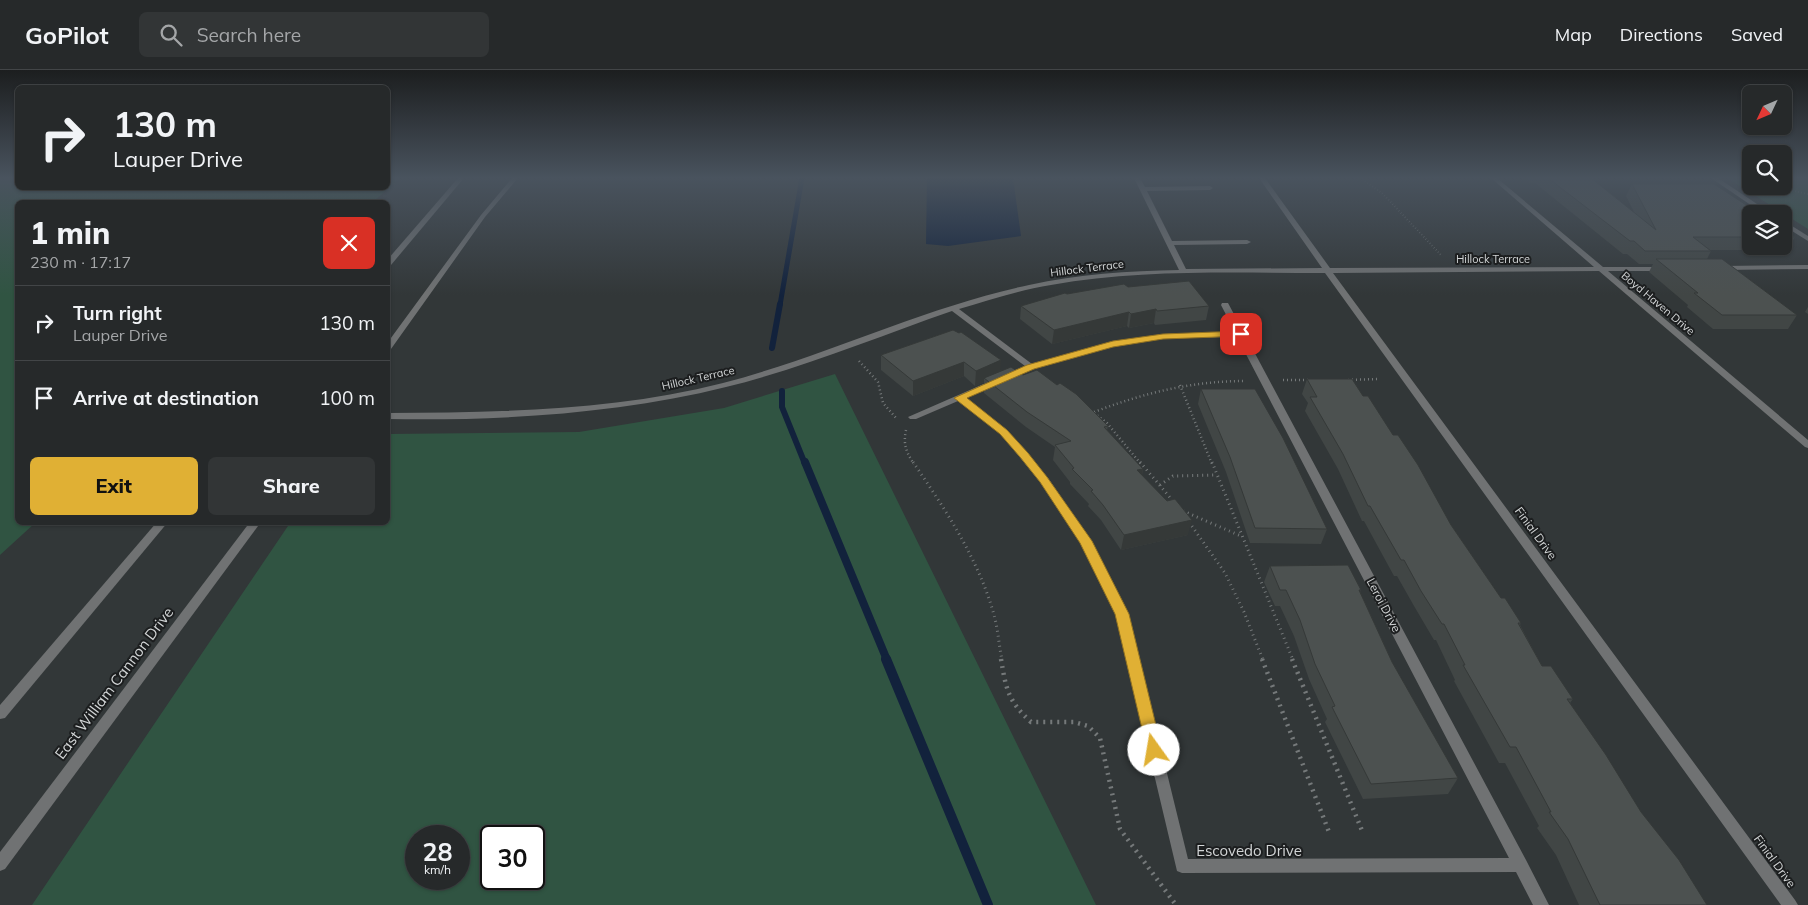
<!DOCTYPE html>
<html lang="en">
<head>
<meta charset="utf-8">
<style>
  body { margin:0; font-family:Mulish,sans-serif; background:#323536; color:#f1f3f6; height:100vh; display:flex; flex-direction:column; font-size:19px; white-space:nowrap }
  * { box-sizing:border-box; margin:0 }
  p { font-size:16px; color:#a4a6a8 }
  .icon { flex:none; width:28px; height:28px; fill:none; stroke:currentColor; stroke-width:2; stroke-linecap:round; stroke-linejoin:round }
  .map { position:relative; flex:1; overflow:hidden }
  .sheet { position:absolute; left:15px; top:130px; width:375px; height:325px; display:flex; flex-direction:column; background:#26292a; border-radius:8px; box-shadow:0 1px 4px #0004,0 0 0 1px #424547 }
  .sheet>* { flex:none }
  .top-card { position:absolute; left:15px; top:15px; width:375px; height:105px; border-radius:8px; box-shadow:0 1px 4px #0004,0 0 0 1px #424547; background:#26292a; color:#f1f3f6; overflow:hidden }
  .needle { width:32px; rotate:226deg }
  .buttons { position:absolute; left:1742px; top:15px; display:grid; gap:10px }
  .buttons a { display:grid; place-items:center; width:50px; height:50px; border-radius:8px; background:#26292a; box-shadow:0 1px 4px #0004,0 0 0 1px #424547; font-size:25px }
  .speed { position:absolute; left:405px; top:755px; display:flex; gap:10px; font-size:25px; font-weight:700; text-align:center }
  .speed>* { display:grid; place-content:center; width:65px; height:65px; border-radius:50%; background:#26292a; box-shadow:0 1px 4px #0004,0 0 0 1px #424547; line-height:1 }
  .speed small { font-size:12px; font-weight:400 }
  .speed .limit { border:2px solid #111; border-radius:8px; background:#fff; color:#111 }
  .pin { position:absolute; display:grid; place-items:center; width:42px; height:42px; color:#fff; margin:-21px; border-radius:10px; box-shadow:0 2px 8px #0006 }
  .me { position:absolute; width:55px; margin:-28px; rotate:347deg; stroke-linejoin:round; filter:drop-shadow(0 0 4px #0008) }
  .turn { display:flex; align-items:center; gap:18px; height:105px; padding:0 15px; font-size:22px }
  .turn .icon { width:65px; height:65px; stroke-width:2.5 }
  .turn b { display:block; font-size:35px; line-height:42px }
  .round { display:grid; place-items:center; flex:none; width:52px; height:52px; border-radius:8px; background:#323536 }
  .overview { display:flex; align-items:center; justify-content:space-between; height:85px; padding:0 15px }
  h1 { font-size:30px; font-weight:800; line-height:38px }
  .action { display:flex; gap:10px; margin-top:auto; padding:10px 15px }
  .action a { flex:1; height:58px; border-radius:8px; background:#e0b034; color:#111; font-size:20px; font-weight:800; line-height:58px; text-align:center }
  .action a+a { background:#323536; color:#f1f3f6 }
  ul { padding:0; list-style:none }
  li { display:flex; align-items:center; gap:15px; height:75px; padding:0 15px; border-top:1px solid #424547 }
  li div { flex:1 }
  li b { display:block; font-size:19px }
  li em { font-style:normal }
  header { display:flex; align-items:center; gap:30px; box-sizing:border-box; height:70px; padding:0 25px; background:#26292a; border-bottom:1px solid #424547 }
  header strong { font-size:24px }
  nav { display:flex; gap:28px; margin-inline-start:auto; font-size:18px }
  .search { width:350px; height:45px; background:#323536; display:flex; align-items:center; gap:12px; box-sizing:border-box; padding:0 18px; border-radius:8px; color:#a4a6a8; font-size:19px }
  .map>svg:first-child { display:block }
  .green { fill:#305442; fill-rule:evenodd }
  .water { fill:#12223c }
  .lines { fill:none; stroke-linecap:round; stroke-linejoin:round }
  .stream-far3 { stroke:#12223c; stroke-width:5 }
  .stream-far2 { stroke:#12223c; stroke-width:6 }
  .stream-far1 { stroke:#12223c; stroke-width:8 }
  .stream { stroke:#12223c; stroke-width:10 }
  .path-far3 { stroke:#75797a; stroke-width:2; stroke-dasharray:0.5 2.5; stroke-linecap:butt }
  .path-far2 { stroke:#75797a; stroke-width:2.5; stroke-dasharray:1 3; stroke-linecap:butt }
  .path-far1 { stroke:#75797a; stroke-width:3; stroke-dasharray:1 4; stroke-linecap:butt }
  .path { stroke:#75797a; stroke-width:4.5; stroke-dasharray:2 5; stroke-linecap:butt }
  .minor { fill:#707273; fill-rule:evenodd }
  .tertiary { fill:#707273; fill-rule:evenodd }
  .wall { fill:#414645 }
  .shaded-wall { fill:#353938 }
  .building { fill:#4c5150; stroke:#353938 }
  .route { fill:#e0b034; stroke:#927222 }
  .labels { text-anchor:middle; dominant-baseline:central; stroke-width:4; stroke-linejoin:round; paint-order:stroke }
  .far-street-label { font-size:11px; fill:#d2d5d6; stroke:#1c1e1f }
  .street-label { font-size:12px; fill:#d2d5d6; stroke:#1c1e1f }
  .near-street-label { font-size:15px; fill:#d2d5d6; stroke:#1c1e1f }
</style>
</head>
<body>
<header>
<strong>GoPilot</strong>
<div class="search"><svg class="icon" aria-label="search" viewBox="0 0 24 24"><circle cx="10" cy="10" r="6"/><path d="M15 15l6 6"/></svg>Search here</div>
<nav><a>Map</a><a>Directions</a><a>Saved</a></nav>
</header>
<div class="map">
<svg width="1808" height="835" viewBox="0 0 1808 835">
  <rect width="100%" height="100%" fill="#323738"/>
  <g class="green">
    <path d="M0,108h17l1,10h370v-10h12l-27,24h-355v320l17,1 -35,32z"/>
    <path d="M1727,108h24v8h33v-8h24v51z"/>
    <path d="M835,304l261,531h-1064l258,-382 98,-1v-88l191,-2 145,-24zM416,766h43v43h-43zM491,766h43v43h-43z"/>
  </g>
  <path class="water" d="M927,108h86l8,58 -73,10 -22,-2z"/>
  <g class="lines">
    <path class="stream-far3" d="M780,235l22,-127"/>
    <g class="stream-far2">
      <path d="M772,278l8,-44"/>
      <path d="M782,321v16l23,57"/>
    </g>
    <path class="stream-far1" d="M805,392l82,198"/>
    <path class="stream" d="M886,589l102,246"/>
    <g class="path-far3">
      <path d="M1360,108l22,15 59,62"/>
      <path d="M1757,118l20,-1 31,7"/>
    </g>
    <g class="path-far2">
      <path d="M859,291l19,21 5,21 13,15"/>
      <path d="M1283,310h26"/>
      <path d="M1348,310l29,-1"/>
      <path d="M1180,315l32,79"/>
      <path d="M1094,342c50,-19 98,-31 151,-31"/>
      <path d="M1094,343l13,10 34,41"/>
      <path d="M906,360c-3,14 0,22 8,34"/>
    </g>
    <g class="path-far1">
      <path d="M913,392c32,47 66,98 81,153 4,14 5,31 8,45"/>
      <path d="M1140,392l33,39"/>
      <path d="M1212,392l81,198"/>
      <path d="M1160,415l13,-9 44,-1"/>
      <path d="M1183,441l58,25"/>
      <path d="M1189,452l36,51 19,39 19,48"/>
    </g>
    <g class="path">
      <path d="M1001,589c5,30 7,42 30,63h43l14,4 12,12 20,91 56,76"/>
      <path d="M1262,589l67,173"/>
      <path d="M1292,589l71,174"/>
    </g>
    <g class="minor">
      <path d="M1134,108h6l5,9 65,-1 3,2 -3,2 -63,1 25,50 75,-1 4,2 -4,2 -73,1 12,24 136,-1 -63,-90h6l65,90 264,-1 -103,-89h6l106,89h63v4h-58l200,169v8l-3,-1 -206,-176 -266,2 462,627 3,5h-17l-456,-632c-91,0 -184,-4 -274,12 -31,5 -62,15 -92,24l73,55 81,-22 50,-8 72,-2 -14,-27 1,-2h6l298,557 23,45h-16l-17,-33 -334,1 -5,-2 -61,-257 -35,-72 -41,-60 -39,-48 -43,-33 -42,18h-6l-2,-2 117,-51 -73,-55c-75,26 -149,57 -226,76 -108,27 -228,34 -338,32v-6c112,-1 226,-2 335,-30 104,-27 201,-76 306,-98 49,-11 99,-14 150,-15zM1237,267l272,521 -321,1 -60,-245 -37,-73 -43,-63 -41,-48 -41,-32 68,-29 80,-23 49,-8z"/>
      <path d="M1711,108h7l54,36h-8z"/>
      <path d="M1784,151l24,15v5l-24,-15z"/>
      <path d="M1808,195v4l-86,1 -4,-2 4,-2z"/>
    </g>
    <g class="tertiary">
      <path d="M458,108h6l-73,87h-3v-6z"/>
      <path d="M512,108h6l-33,39 -94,132h-3v-7l93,-127z"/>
      <path d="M157,452h11l-163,196 -5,1v-14z"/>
      <path d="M250,452h11l-256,347 -5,2v-19z"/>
    </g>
  </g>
  <g class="wall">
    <path d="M1524,108h67l43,34 -8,-16 6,-12 119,30v32h33v-16l11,7 -8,13h-77l1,1 -4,8 90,56 -9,14h-75l-26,-22 1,-2 -39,-33 4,-8h-14l-12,-10h-4l-88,-71h-5z"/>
    <path d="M1128,217l81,19 -3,14 -51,5 -1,-2 -25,5 -2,-2 -75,18 -32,-25 1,-13 46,-12z"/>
    <path d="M1808,237v7l-3,-2z"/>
    <path d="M953,260l48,41 22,4 85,51 -1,4 36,39 -1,6 46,60 -67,15 -20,-30 -13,-14 1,-2 -19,-20v-2l-17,-22 2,-13 -29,-20 -42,-34v-11l-9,4 -11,-10 -51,20 -32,-26v-15z"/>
    <path d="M1307,309l144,146 50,73 20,25 -1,2 22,41 31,33 -3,4 71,109 66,93h-128l-23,-50 -19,-27 2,-2 -34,-63h-6l-45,-82 1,-1 -19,-40h-2l-20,-34 -17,-30h-3l-30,-55h-2l-24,-52 -33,-58 3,-8 -6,-9z"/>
    <path d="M1201,319l126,140 -6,15 -71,-1 -24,-71 -28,-68z"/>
    <path d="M1270,496l91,24 -1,2 32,70 66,116 -10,16 -85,5 -38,-77 2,-3 -18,-40 -15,-43 -14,-30h-5l-11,-24z"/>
  </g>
  <g class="shaded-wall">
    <path d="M1156,239l-2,14 -25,5 2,-14z"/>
    <path d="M1129,242l-2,14 -75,18 2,-14z"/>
    <path d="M1001,290l-1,15 -16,3v4l-9,4 1,-15z"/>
    <path d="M964,292v14l-51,20v-15z"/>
    <path d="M1143,399l-3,15 -3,-14z"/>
    <path d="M1192,450l-4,15 -67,15 3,-15z"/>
  </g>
  <g class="building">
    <path d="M1548,108h43l65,52 -24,-46h82l46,30h-9v23h-58l18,14h-66l-11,-10h-4z"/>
    <path d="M1784,160l11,7h-11z"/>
    <path d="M1656,189h66l75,56h-75l-28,-22h4z"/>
    <path d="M1189,211l20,25 -52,5 -1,-2 -25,5 -2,-2 -75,18 -33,-24 44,-13 2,1 57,-10 4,3z"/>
    <path d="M953,260l6,3 2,-1 40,28 -25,11 -12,-9 -51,19 -32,-26z"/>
    <path d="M1011,297l12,8 14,-5 20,15 3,-2 16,11 32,32 -4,1 39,42 -6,1 30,31 8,-2 17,21 -68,15 -21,-30 -12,-14 2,-1 -21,-21 2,-1 -19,-23 16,-4 -44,-29 -43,-34z"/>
    <path d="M1307,309h45l11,17h5l25,39h5l20,30 33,60 50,73h4l16,25h-3l24,43h9l22,33h-6l39,56 35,57 38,48 28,45h-107l-32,-66 -19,-27h2l-35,-65h-6l-47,-82h2l-21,-41h-2l-21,-33 -17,-31h-3l-31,-54h-2l-25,-52 -33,-57h7z"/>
    <path d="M1201,319h54l28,49 44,91 -72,-1 -25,-71z"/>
    <path d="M1348,495l13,25h-2l33,72 66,116 -87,6 -39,-77 3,-1 -20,-42 -15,-44 -14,-30h-6l-10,-24z"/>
  </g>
  <linearGradient id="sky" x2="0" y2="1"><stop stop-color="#1c1e1f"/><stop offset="0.48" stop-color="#49535e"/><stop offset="1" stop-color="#49535e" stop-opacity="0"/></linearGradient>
  <rect width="1808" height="225" fill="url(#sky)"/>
  <path class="route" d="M1241,261l4,3 -1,2 -81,3 -50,8 -79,22 -67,29 40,32 21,23 19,24 45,64 37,73 33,136 -2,4 -6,2 -5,-2 -2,-4 -32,-136 -35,-71 -40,-61 -20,-25 -20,-23 -46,-36 73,-33 86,-24 50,-7z"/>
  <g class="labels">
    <g class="far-street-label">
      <text x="1493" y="189">Hillock Terrace</text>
      <text transform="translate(1087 198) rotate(-7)">Hillock Terrace</text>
      <text transform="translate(1658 233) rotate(40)">Boyd Haven Drive</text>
      <text transform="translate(698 308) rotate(-13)">Hillock Terrace</text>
    </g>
    <g class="street-label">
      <text transform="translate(1536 463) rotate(54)">Finial Drive</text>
      <text transform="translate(1384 535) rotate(62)">Leroi Drive</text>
      <text transform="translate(1775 791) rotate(54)">Finial Drive</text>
    </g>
    <g class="near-street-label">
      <text transform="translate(114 613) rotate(-53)">East William Cannon Drive</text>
      <text x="1249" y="780">Escovedo Drive</text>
    </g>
  </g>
</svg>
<div class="buttons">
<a><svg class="needle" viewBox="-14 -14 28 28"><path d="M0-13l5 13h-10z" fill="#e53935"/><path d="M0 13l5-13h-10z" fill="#a4a6a8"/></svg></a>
<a><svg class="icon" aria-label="search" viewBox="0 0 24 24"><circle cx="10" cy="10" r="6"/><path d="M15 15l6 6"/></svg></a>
<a><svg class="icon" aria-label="layers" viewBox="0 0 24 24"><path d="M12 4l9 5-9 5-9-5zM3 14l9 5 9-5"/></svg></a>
</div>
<div class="speed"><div>28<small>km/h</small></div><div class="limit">30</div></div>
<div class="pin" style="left:1241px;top:264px;background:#d93025"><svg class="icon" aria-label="arrive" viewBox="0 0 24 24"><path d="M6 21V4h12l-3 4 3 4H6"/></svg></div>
<svg class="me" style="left:1154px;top:680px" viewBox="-20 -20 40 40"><circle r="19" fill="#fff"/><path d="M0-13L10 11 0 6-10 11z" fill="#e0b034"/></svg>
<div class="top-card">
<div class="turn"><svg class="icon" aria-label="right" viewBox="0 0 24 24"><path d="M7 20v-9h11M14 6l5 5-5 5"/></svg><div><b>130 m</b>Lauper Drive</div></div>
</div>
<section class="sheet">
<div class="overview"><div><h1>1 min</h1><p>230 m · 17:17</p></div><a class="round" style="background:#d93025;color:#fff"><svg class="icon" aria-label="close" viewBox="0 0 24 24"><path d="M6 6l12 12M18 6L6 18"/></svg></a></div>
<ul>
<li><svg class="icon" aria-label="right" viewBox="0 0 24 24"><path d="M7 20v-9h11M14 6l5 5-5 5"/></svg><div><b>Turn right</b><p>Lauper Drive</p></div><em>130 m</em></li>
<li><svg class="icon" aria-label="arrive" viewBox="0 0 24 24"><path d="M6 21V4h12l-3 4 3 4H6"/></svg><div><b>Arrive at destination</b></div><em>100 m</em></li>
</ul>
<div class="action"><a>Exit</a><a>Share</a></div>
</section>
</div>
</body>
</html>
